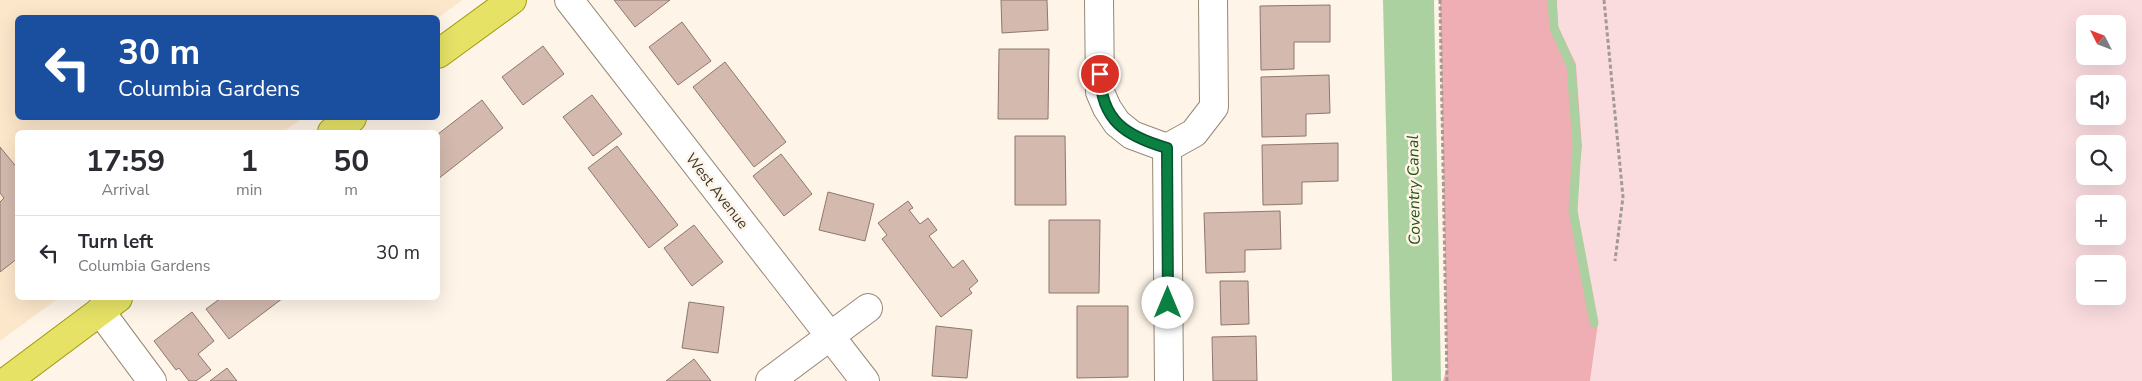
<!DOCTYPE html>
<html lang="en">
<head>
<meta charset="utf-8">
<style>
  body { margin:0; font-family:"Nunito Sans",sans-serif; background:#f2f2f3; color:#2b2b33; height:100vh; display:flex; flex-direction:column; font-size:19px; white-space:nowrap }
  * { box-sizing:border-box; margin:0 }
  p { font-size:16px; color:#7c7c81 }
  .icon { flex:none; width:28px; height:28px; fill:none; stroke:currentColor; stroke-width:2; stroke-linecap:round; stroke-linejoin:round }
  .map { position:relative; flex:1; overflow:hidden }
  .drawer { position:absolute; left:15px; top:130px; width:425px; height:170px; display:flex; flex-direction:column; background:#fff; border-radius:8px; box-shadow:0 5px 20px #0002 }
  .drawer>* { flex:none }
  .guide { position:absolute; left:15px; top:15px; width:425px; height:105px; border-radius:8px; box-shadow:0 5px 20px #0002; background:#1a4fa0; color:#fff; overflow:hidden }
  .needle { width:32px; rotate:312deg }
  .controls { position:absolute; left:2076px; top:15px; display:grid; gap:10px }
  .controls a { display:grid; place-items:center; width:50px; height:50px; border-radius:8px; background:#fff; box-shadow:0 5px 20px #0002; font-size:25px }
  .pin { position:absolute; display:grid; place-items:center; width:42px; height:42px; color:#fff; margin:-21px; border:2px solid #fff; border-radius:50%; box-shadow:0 1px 5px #0007 }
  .me { position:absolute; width:55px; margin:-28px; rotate:0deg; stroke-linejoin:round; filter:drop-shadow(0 0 4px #0008) }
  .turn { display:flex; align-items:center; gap:18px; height:105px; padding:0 20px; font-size:22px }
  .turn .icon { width:65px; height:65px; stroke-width:2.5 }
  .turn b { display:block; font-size:35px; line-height:42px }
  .eta { display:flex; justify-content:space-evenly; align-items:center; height:85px; text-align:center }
  .eta b { font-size:30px; font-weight:700; line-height:35px }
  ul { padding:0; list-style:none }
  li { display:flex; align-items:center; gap:15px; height:75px; padding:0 20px; border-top:1px solid #e1e1e2 }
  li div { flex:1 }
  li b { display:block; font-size:19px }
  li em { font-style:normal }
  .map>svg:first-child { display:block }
  .built { fill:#fce7cb }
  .green { fill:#fadcdf; fill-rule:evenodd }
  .forest { fill:#efadb4 }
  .water { fill:#abd1a0 }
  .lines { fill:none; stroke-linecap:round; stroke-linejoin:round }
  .stream { stroke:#abd1a0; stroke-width:9 }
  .building { fill:#d3b9ae; stroke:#8e776d }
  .minor-casing { stroke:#968874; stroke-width:30 }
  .major-casing { stroke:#a09a10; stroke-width:30 }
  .path { stroke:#a39b90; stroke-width:3; stroke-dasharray:4 2.5; stroke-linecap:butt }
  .minor { stroke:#fff; stroke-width:28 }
  .major { stroke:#e6e266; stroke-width:28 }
  .route-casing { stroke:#07532c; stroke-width:12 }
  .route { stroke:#0b8043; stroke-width:9 }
  .labels { text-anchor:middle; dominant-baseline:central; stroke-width:5; stroke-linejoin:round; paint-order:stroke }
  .street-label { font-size:15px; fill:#3d372e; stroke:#fef4e8 }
  .water-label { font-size:16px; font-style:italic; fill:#245413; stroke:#fef4e8 }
</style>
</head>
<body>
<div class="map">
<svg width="2142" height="381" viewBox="0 0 2142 381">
  <rect width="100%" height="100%" fill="#fef4e8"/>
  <path class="built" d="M0,0h462l-24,18h-420v100h285l-20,14h-265v166h41l-59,43z"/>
  <path class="green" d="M1557,0h585v381h-552l8,-57 -22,-120 6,-58 -6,-82 -18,-38zM2085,24h33v32h-33zM2085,84h33v32h-33zM2085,144h33v32h-33zM2085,204h33v32h-33zM2085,264h33v32h-33z"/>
  <path class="forest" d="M1440,0h117l1,26 18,38 6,82 -6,58 22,120 -8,57h-147l4,-13z"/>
  <path class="water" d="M1383,0h51l7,381h-49z"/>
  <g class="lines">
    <path class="stream" d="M1552,0l2,28 17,38 6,80 -4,65 21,112"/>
  </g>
  <g class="building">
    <path d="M614,0h56l-35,27z"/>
    <path d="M1001,0h46l1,30 -46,3z"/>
    <path d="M1330,5v37h-36v27l-33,1 -1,-64z"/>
    <path d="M682,22l29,39 -33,24 -29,-38z"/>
    <path d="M543,46l21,28 -41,31 -21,-28z"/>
    <path d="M999,49h50l-1,70h-50z"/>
    <path d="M725,62l61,80 -32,25 -61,-80z"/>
    <path d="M1329,75l1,38 -24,1v22l-44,1 -1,-60z"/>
    <path d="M592,95l30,39 -29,22 -30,-39z"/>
    <path d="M482,100l21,28 -65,51v-45z"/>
    <path d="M1015,136h50l1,69h-51z"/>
    <path d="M1338,143v38l-36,1v22l-39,1 -1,-60z"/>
    <path d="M617,146l61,79 -29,23 -61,-80z"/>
    <path d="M0,147l18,22v89l-18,14v-70l4,-4 -4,-5z"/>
    <path d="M781,154l31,40 -28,22 -31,-40z"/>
    <path d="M828,192l46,12 -9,37 -46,-11z"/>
    <path d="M908,201l5,7 -4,2 11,14 8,-6 9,12 -8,6 24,32 10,-8 15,21 -9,8 3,4 -31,24 -59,-78 5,-4 -9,-12z"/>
    <path d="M1280,211l1,38 -36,1v22l-39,1 -2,-60z"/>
    <path d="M1049,220h51l-1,73h-50z"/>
    <path d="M694,225l29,37 -31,24 -28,-38z"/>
    <path d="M1220,281h28l1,43 -28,1z"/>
    <path d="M221,298h62l-54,41 -23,-30z"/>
    <path d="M689,302l35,5 -6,46 -36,-5z"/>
    <path d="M1077,306h51v71l-51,1z"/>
    <path d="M192,312l22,29 -16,13 13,16 -15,11h-7l-10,-13 -3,2 -22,-29z"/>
    <path d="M936,326l36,4 -5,48 -35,-2z"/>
    <path d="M1256,336l1,45h-44l-1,-44z"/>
    <path d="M694,359l17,22h-45z"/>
    <path d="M227,368l10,13h-27z"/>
  </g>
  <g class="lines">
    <defs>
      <g id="minor">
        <path d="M569,0l296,381"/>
        <path d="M1099,0l1,92 7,16 10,15 15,12 35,13"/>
        <path d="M100,311l52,70"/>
        <path d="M770,381l98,-73"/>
        <path d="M1169,381l-2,-233 27,-15 20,-26 -1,-107"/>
      </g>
      <g id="major">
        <path d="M438,54l74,-54"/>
        <path d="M332,132l20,-14"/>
        <path d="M7,381l111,-83"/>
      </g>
    </defs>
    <use href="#minor" class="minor-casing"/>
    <use href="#major" class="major-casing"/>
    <g class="path">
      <path d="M1440,0l7,381"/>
      <path d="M1604,0l19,197 -8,64"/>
    </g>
    <use href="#minor" class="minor"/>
    <use href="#major" class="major"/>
  </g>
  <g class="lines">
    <defs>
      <path id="route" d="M1100,74c1,47 26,62 67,74l1,155"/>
    </defs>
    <use href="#route" class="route-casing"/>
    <use href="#route" class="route"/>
  </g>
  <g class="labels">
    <g class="street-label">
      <text transform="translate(717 191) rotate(52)">West Avenue</text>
    </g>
    <g class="water-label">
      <text transform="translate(1414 190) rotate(-91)">Coventry Canal</text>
    </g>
  </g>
</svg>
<div class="controls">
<a><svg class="needle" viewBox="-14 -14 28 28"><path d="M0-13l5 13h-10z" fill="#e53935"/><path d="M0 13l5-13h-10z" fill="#7c7c81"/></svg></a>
<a><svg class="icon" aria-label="sound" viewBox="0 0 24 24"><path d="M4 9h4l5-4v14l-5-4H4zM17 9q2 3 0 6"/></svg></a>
<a><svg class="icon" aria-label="search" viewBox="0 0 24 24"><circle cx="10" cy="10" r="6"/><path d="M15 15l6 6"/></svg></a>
<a>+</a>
<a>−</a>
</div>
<div class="pin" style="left:1100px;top:74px;background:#d93025"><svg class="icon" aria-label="arrive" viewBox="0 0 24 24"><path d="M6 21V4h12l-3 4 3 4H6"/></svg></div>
<svg class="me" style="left:1168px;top:303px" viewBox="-20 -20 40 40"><circle r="19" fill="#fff"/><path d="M0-13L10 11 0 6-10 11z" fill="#0b8043"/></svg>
<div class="guide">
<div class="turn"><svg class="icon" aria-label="left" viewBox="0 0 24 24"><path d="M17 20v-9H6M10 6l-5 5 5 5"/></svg><div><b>30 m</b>Columbia Gardens</div></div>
</div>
<section class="drawer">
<div class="eta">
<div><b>17:59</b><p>Arrival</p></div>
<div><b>1</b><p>min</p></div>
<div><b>50</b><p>m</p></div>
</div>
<ul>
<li><svg class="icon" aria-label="left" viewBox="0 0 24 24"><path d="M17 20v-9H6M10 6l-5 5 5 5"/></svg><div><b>Turn left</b><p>Columbia Gardens</p></div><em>30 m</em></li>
</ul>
</section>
</div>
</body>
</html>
